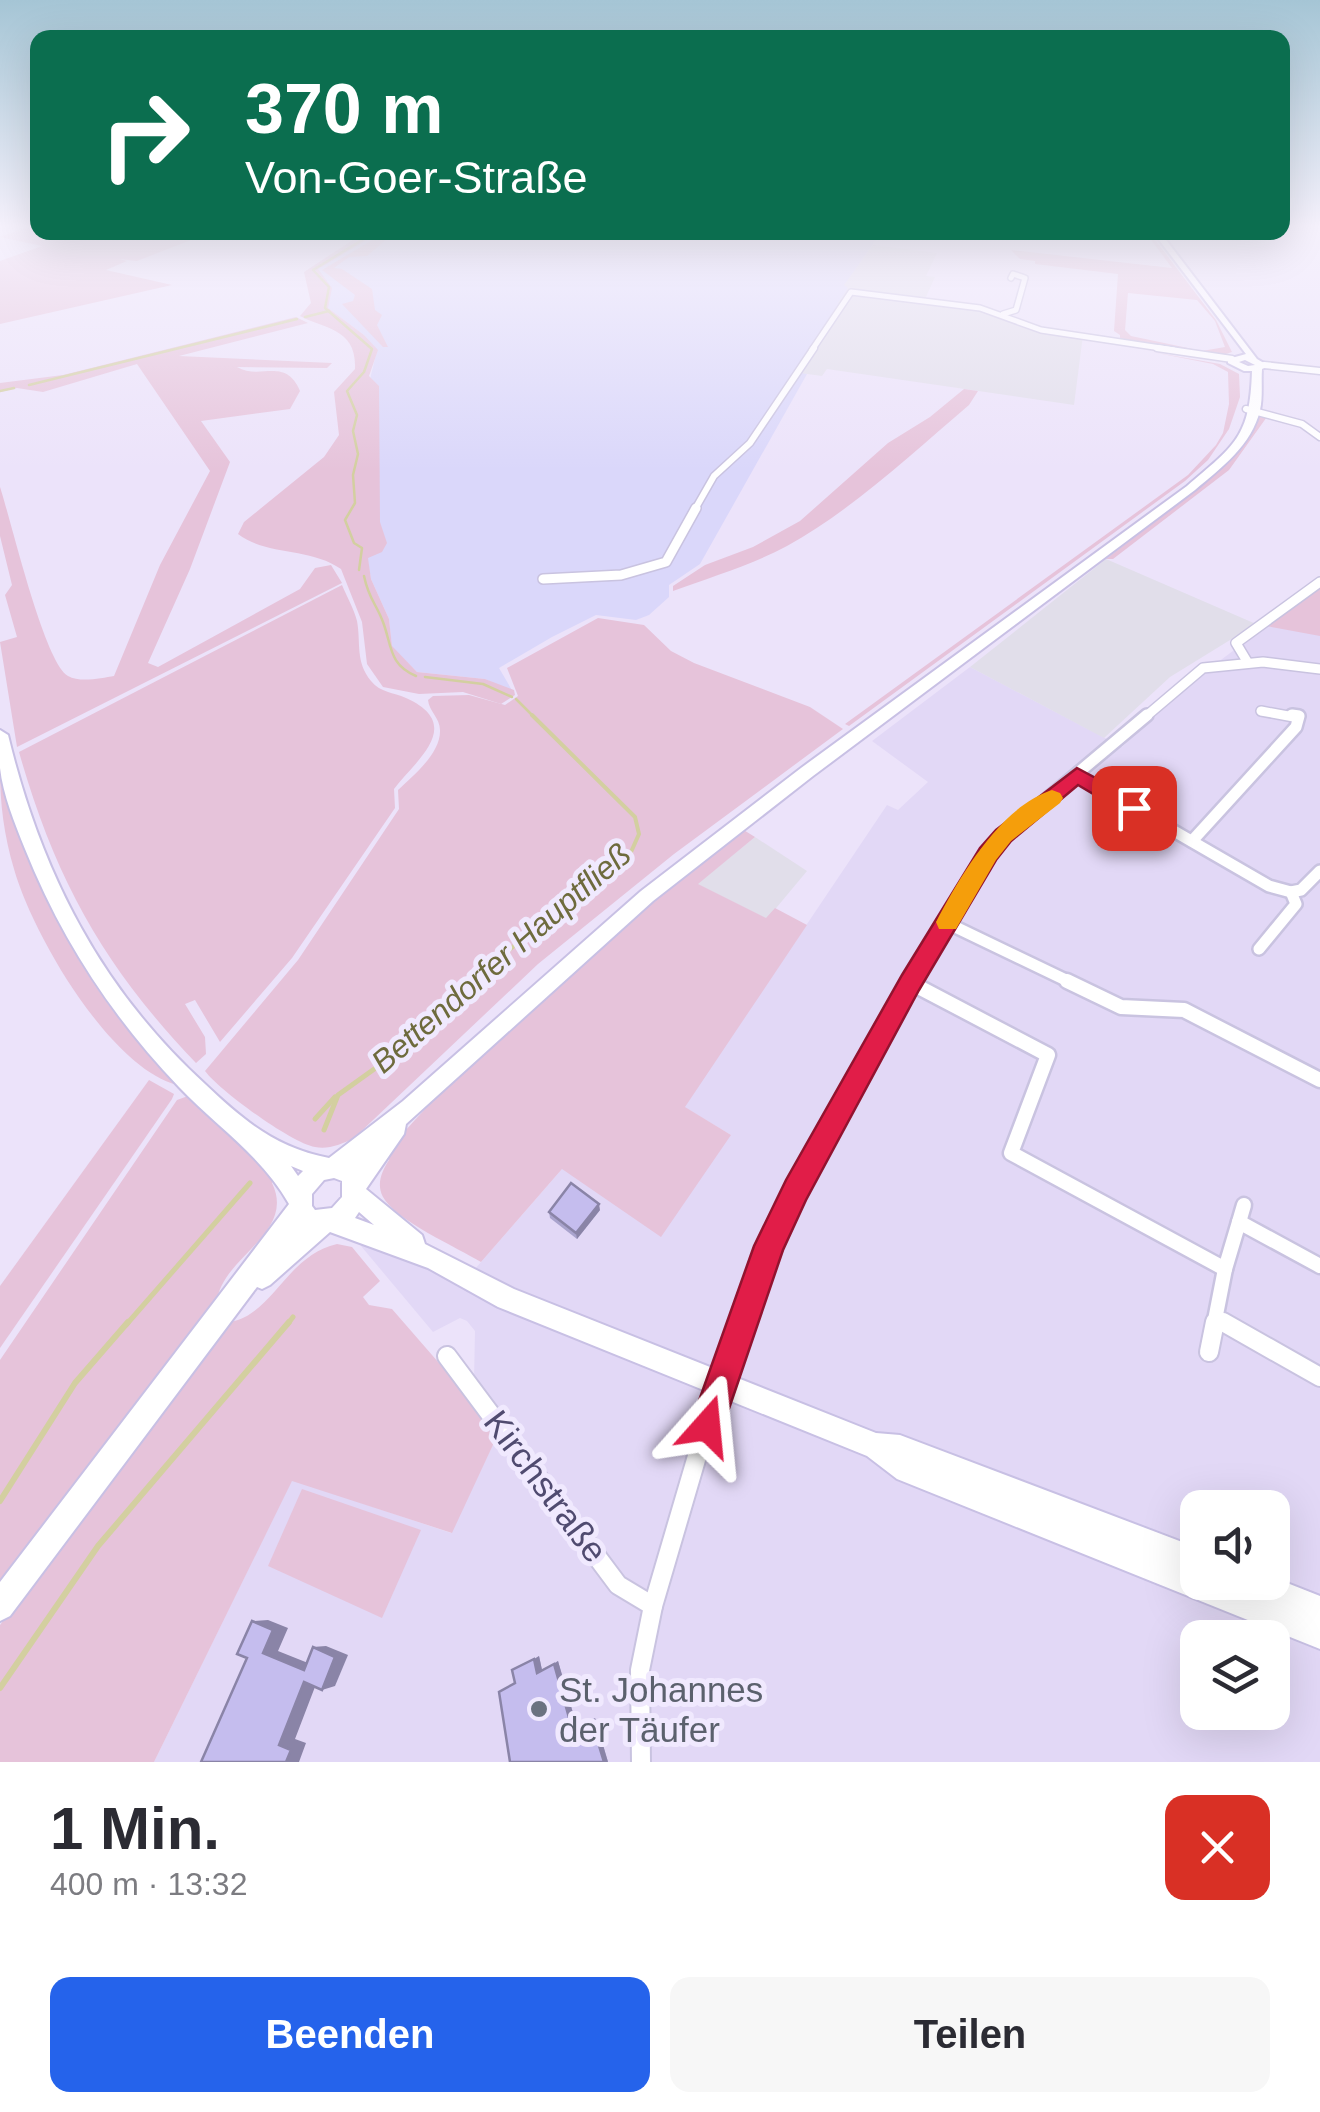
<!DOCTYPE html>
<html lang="de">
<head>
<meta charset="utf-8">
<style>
  body { margin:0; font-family:Helvetica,sans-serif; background:#f7f7f7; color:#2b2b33; height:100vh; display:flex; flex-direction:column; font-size:38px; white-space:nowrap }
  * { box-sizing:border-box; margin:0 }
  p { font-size:32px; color:#7c7c81 }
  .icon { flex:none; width:55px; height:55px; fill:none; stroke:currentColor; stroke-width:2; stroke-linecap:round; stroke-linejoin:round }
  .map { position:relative; height:1762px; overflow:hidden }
  .panel { display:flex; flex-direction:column; background:#fff; flex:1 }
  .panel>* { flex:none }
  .banner { position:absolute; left:30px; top:30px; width:1260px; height:210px; border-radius:20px; box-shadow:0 10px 40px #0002; background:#0b6e4f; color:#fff; overflow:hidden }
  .buttons { position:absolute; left:1180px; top:1490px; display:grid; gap:20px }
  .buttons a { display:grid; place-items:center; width:110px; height:110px; border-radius:20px; background:#fff; box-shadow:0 10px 40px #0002; font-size:50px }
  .pin { position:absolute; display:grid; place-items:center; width:85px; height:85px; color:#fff; margin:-42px; border-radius:20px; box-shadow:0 5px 15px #0006 }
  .me { position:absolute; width:110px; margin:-55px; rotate:18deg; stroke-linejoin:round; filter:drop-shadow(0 0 8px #0008) }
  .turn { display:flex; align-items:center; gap:35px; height:210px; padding:0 50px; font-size:45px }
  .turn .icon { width:130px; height:130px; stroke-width:2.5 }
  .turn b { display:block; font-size:70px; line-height:85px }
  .round { display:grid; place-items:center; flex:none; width:105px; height:105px; border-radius:20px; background:#f7f7f7 }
  .headline { display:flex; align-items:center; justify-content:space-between; height:170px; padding:0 50px }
  h1 { font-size:60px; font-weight:600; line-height:75px }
  .action { display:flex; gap:20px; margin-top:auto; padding:20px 50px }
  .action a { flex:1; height:115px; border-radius:20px; background:#2563eb; color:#fff; font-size:40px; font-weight:600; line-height:115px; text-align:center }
  .action a+a { background:#f7f7f7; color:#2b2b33 }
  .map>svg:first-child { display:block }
  .residential { fill:#e2d8f6; fill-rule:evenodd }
  .commercial { fill:#dad7fa }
  .industrial { fill:#e1deea }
  .green { fill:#e6c3da; fill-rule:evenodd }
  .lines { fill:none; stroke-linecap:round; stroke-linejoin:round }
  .stream-far3 { stroke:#d3cfa0; stroke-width:2.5 }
  .stream-far2 { stroke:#d3cfa0; stroke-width:4 }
  .stream-far1 { stroke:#d3cfa0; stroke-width:5 }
  .stream { stroke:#d3cfa0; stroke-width:6 }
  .street-far5-casing { stroke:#c9c3e0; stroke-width:8 }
  .street-far4-casing { stroke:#c9c3e0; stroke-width:9 }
  .street-far3-casing { stroke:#c9c3e0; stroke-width:12 }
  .street-far2-casing { stroke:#c9c3e0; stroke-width:16 }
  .street-far1-casing { stroke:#c9c3e0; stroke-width:19 }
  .street-casing { stroke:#c9c3e0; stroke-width:22 }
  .secondary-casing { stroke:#c8c0e4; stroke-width:4 }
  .street-far5 { stroke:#fff; stroke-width:5 }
  .street-far4 { stroke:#fff; stroke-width:6 }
  .street-far3 { stroke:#fff; stroke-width:9 }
  .street-far2 { stroke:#fff; stroke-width:11 }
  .street-far1 { stroke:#fff; stroke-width:14 }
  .street { stroke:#fff; stroke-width:18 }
  .secondary { fill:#fff; fill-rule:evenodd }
  .wall { fill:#a9a3cd }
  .shaded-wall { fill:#8a84a7 }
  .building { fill:#c5bdee; stroke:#8a84a7; stroke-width:2.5 }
  .route { fill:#e11d48; stroke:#92132f; stroke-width:2.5 }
  .slow { fill:#f59e0b }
  .worship-dot { fill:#6b7280; stroke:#f0e9fe; stroke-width:4 }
  .labels { text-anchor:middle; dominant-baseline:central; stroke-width:10; stroke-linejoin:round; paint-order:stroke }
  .water-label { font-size:32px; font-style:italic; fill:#6e6b3d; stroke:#f0e9fe }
  .near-street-label { font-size:35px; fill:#504b70; stroke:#f0e9fe }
  .near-worship-label { font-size:35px; fill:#5b616d; stroke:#f0e9fe; text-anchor:start }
</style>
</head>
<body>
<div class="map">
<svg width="1320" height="1762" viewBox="0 0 1320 1762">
  <rect width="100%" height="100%" fill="#ece3fa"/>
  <path class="residential" d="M1320,586v1176h-1166l138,-282 159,53 55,-116 -32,-37 1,-49 -8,-10 -7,-3 -27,14 -72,-86 5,-8 95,47 101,-116 169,-34 -47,-28 203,-302 11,5 30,-28 -56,-41 98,-74 152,80 68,-64zM1198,1508h74v74h-74zM1198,1638h74v74h-74z"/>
  <path class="commercial" d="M861,232l18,3 -34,50 3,2 -2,17 -45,68 6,2 -107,190 -31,21v12l-20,18 -13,5 -40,-5 -44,22 -53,31 14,24 -28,-13 -68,-7 -25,-25 -3,-28 -18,-40 -5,-29 -5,-133 16,-67 -13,-15 -36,-27 -11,-40 62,-35z"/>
  <g class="industrial">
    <path d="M873,245l64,8 -11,23 9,1 -10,22 64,8 42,20 52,8 -9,70 -247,-36 -5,7 -22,-3 45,-68 -7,-2 10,-15 -4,-3z"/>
    <path d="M1106,559l150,65 -86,53 -66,61 -134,-71z"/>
    <path d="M755,837l52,34 -40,48 -70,-35z"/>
  </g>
  <g class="green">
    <path d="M37,224l1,8 171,1 -72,28 -18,-2 8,2 -21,9 66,15 -172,39v-63l42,-15 -42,-9z"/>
    <path d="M365,232l14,1 -61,36 14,19 -4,20 36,27 14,15 -9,26 10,10 1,136 7,21 -5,9 -14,6 3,21 18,40 3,27 25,26 68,7 29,11 1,5 -14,9 -38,-12 -44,2 -36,-7 -16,-23 -5,-42 -21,-53c-31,-22 -74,-13 -103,-35l6,-12 80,-65 15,-22 -5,-43 21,-23c2,-41 -31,-40 -55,-53l11,-13 -7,-31z"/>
    <path d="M384,233h10l-27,23 -18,1 -15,11 8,1 30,20 3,21 7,5 -5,10 11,22h-5l-41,-43 11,-3 2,-6 -33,-25z"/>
    <path d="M1146,233h4l66,87 16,32 -12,4 -100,-16v-5l-6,-4 4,-57 -83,-10v-3l-15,-2 -9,-9 161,18zM1128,293l69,7 18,21 10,26 -23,4 -71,-15 -6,-6z"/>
    <path d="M296,317l12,6 -129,33 153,7 -5,5 -90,-1c23,14 48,-11 63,24l-10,18 -89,12 29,41 -40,107 -42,94 10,4 142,-78 15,-21 16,-3 11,18 -325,164 -17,-105 17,-5 -12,-42 7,-10 -12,-49v-49c11,33 44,175 68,189 12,7 34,2 46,0l46,-111 50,-94 -73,-107 -94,28 -26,-4 -17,4v-9l63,-8z"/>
    <path d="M1152,352l68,12 19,10 1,23 -11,32 -21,31 -23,21 -336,245 -4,-2 343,-249 28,-30 7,-12 6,-29 -1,-32 -15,-8z"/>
    <path d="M964,389l14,2 -9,14c-55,47 -118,106 -182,141 -35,19 -76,31 -114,45v-5l32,-21 48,-18 47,-26 88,-78 42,-26z"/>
    <path d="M1258,414h11l-40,56 -116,89h-7c58,-45 114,-80 152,-145z"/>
    <path d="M342,585c5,12 12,24 15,36 4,22 -2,41 14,60 10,12 22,11 35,17 60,27 9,63 -12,91l1,19 -103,150 -72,84 -25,-42 -10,4 20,33 1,17 -10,9c-92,-96 -141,-184 -177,-311z"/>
    <path d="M1320,586v50l-54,-10z"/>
    <path d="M598,618l46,7 27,26 23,12 116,44 33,22 -169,125 -136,110 -185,175c-12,5 -25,11 -38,8 -24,-4 -96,-57 -110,-76l93,-111 101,-151 -1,-19c15,-14 43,-37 42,-60 0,-12 -11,-19 -12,-30l5,-4 36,-1 36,10 13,-9 -11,-28z"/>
    <path d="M0,770c35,126 85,221 177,315 -68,-18 -145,-152 -163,-216 -10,-34 -14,-65 -14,-99z"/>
    <path d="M742,829l13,8 -57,47 68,34 9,-10 32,17 -122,182 46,28 -70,102 -99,-68 -81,93c-23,-14 -86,-42 -98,-65 -7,-13 -1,-26 6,-37l-5,-5c108,-126 230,-223 358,-326z"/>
    <path d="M149,1080l25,14 -2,5 -172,249v-62z"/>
    <path d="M188,1096l87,80 -3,7c25,51 -53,75 -55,120l-217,284v-227l177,-260z"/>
    <path d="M337,1244l15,3 28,34 -17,16 6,8 23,4 107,123 -47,101 -160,-52 -138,281h-154v-137l103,-142 128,-161c43,-9 55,-66 106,-78z"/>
    <path d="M302,1489l119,41 -39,88 -114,-52z"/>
  </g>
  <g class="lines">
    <g class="stream-far3">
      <path d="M305,317l24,-6"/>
      <path d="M29,385l268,-66"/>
      <path d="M0,391l14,-3"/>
      <path d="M359,570l3,-22 -8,-5 -9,-23 10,-17 -2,-28 5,-21 -5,-23 4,-16 -10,-24 17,-19 8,-23 -47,-41 4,-21 -16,-17 62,-38"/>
      <path d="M364,576c5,24 12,27 19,46 9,24 6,43 33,54"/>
      <path d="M425,677l58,7 29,13"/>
      <path d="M516,699l19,19"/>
    </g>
    <path class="stream-far2" d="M468,983l163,-131 8,-18 -4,-17 -103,-102"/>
    <g class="stream-far1">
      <path d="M315,1119l20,-22"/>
      <path d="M324,1130l14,-35 60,-43 33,-37 40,-34"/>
      <path d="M126,1325l124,-142"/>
      <path d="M287,1325l6,-8"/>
    </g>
    <g class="stream">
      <path d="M0,1501l75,-118 53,-61"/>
      <path d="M0,1688l98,-142 191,-224"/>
    </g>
    <defs>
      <g id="street-far5">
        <path d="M1003,314l13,-4 9,-32 -12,-4 -2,4"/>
        <path d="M812,350l39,-58 129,16 61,22 133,20"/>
      </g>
      <g id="street-far4">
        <path d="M1157,348l75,11"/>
        <path d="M1264,365l56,6"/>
        <path d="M1246,409l56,15 18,13"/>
        <path d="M694,511l20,-35 36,-33 64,-95"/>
      </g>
      <g id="street-far3">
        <path d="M543,579l78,-4 45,-13 30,-54"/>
        <path d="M1248,663l-12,-20 84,-61"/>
        <path d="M1261,711l38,7"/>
        <path d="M1144,718l59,-50 60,-6 57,7"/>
      </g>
      <g id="street-far2">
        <path d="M1077,775l192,111 22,6"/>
        <path d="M1192,841l104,-114 3,-11 -7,-1"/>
        <path d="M947,923l125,60"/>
        <path d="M1259,949l37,-45 -5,-12 10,-2 19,-19"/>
        <path d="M911,983l77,-129 16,-19 143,-120"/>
      </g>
      <g id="street-far1">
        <path d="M1067,981l54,26 63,3 136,70"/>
        <path d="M911,983l137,72 -37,98 214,116 14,-47 81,44"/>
        <path d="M1239,1222l5,-17"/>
        <path d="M1216,1318l12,7"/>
        <path d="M742,1325l27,-80 143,-264"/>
        <path d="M1214,1325l11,-56"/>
      </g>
      <g id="street">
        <path d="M1223,1322l97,55"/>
        <path d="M1209,1352l6,-30"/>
        <path d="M447,1356l171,229 35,21"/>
        <path d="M641,1762l-1,-92 13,-64 47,-160 43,-124"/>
      </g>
      <path id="secondary" d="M1153,232h7l97,127 12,7 -7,3c-1,13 1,28 -2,41 -8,35 -39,58 -65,80l-382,286 -160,125 -247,223 -2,10 -38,55 56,46 3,9 89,45 362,144 24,2 298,113v34h29l12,5 -2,-5h35v-5l48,19v53l-423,-170 -30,-23 -369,-149 -70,-39 -98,-36 -60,53 -8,4 -5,-2 -247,329 -10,5v-39l289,-378c-28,-49 -73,-78 -110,-117 -67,-70 -118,-148 -154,-238 -10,-25 -22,-54 -25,-81 0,-12 0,-26 0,-38l8,5c33,137 92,253 197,349 38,36 71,64 124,74l74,-57 238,-210 160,-123 386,-282c48,-41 63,-49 65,-115h-8l-16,-8v-4l18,-5zM1245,360l10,5 -7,1 -9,-4zM291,1166l12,5 -5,5zM334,1178l8,3v16l-10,11 -17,2 -3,-4v-12l12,-14zM359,1212l15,13 -19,-7z"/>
    </defs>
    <use href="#street-far5" class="street-far5-casing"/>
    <use href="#street-far4" class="street-far4-casing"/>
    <use href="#street-far3" class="street-far3-casing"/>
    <use href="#street-far2" class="street-far2-casing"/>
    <use href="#street-far1" class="street-far1-casing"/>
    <use href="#street" class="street-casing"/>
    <use href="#secondary" class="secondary-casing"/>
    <use href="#street-far5" class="street-far5"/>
    <use href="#street-far4" class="street-far4"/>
    <use href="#street-far3" class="street-far3"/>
    <use href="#street-far2" class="street-far2"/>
    <use href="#street-far1" class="street-far1"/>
    <use href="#street" class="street"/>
    <use href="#secondary" class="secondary"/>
  </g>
  <g class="wall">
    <path d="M600,1210l-23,29 -27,-21 -1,-6z"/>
    <path d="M539,1656l3,14 16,-9 19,66 18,-9 13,44 -93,-79z"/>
  </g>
  <g class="shaded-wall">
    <path d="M599,1204l1,6 -23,29 -1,-6z"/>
    <path d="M268,1620l20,8 -10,23 40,16 -14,3 -41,-17 -11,-32z"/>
    <path d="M326,1646l22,9 -13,31 -13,4 -9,-43z"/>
    <path d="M539,1656l3,14 -5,3 -3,-14z"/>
    <path d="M558,1661l19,66 -4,5 -19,-68z"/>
    <path d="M318,1679l-23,60 11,4 -7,19h-13l-7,-17 25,-63z"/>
    <path d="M595,1718l13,44h-4l-12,-39z"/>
  </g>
  <g class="building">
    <path d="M571,1183l28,21 -23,29 -27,-21z"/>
    <path d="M252,1621l21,9 -10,23 41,17 9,-23 22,10 -13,33 -18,-8 -25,63 12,5 -5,12h-85l46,-104 -10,-4z"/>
    <path d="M534,1659l3,14 17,-9 19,68 19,-9 12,39h-94l-11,-70 16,-9 -3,-13z"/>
  </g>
  <linearGradient id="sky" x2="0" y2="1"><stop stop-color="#a5c5d5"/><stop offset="0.48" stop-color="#f6f2fd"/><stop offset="1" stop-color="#f6f2fd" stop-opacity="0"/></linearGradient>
  <rect width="1320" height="470" fill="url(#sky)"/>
  <path class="route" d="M1077,768l65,35 3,5 -3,6h-15l-49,-29 -67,56 -15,19 -77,130 -113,210 -23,50 -64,188 -12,5 -12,-5 -5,-12 64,-180 32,-66 116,-205 78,-127 16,-18z"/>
  <path class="slow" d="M1052,790l8,3 3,5 -3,5 -49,38 -15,19 -40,69h-17l-3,-7c24,-46 64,-115 116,-132z"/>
  <circle class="worship-dot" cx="539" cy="1709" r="10"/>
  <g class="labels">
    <g class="water-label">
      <text transform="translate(501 958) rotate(-41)">Bettendorfer Hauptfließ</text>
    </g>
    <g class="near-street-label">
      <text transform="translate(546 1486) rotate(53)">Kirchstraße</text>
    </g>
    <g class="near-worship-label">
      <text x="559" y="1689">St. Johannes<tspan x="559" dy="40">der Täufer</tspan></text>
    </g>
  </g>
</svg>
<div class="buttons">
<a><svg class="icon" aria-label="sound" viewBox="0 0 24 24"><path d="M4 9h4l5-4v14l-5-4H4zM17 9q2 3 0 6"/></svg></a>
<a><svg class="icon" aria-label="layers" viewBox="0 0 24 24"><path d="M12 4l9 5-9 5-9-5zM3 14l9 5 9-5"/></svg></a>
</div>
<div class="pin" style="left:1134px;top:808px;background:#d93025"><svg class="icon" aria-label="arrive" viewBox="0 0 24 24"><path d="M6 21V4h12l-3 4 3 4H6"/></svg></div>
<svg class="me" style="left:707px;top:1426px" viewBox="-20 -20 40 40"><path d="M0-17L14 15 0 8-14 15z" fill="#e11d48" stroke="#fff" stroke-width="4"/></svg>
<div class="banner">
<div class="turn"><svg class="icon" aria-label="right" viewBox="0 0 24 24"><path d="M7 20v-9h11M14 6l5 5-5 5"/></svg><div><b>370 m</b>Von-Goer-Straße</div></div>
</div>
</div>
<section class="panel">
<div class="headline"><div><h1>1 Min.</h1><p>400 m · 13:32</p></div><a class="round" style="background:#d93025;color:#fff"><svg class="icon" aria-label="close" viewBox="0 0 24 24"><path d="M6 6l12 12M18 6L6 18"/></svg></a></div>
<div class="action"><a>Beenden</a><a>Teilen</a></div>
</section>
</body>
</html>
